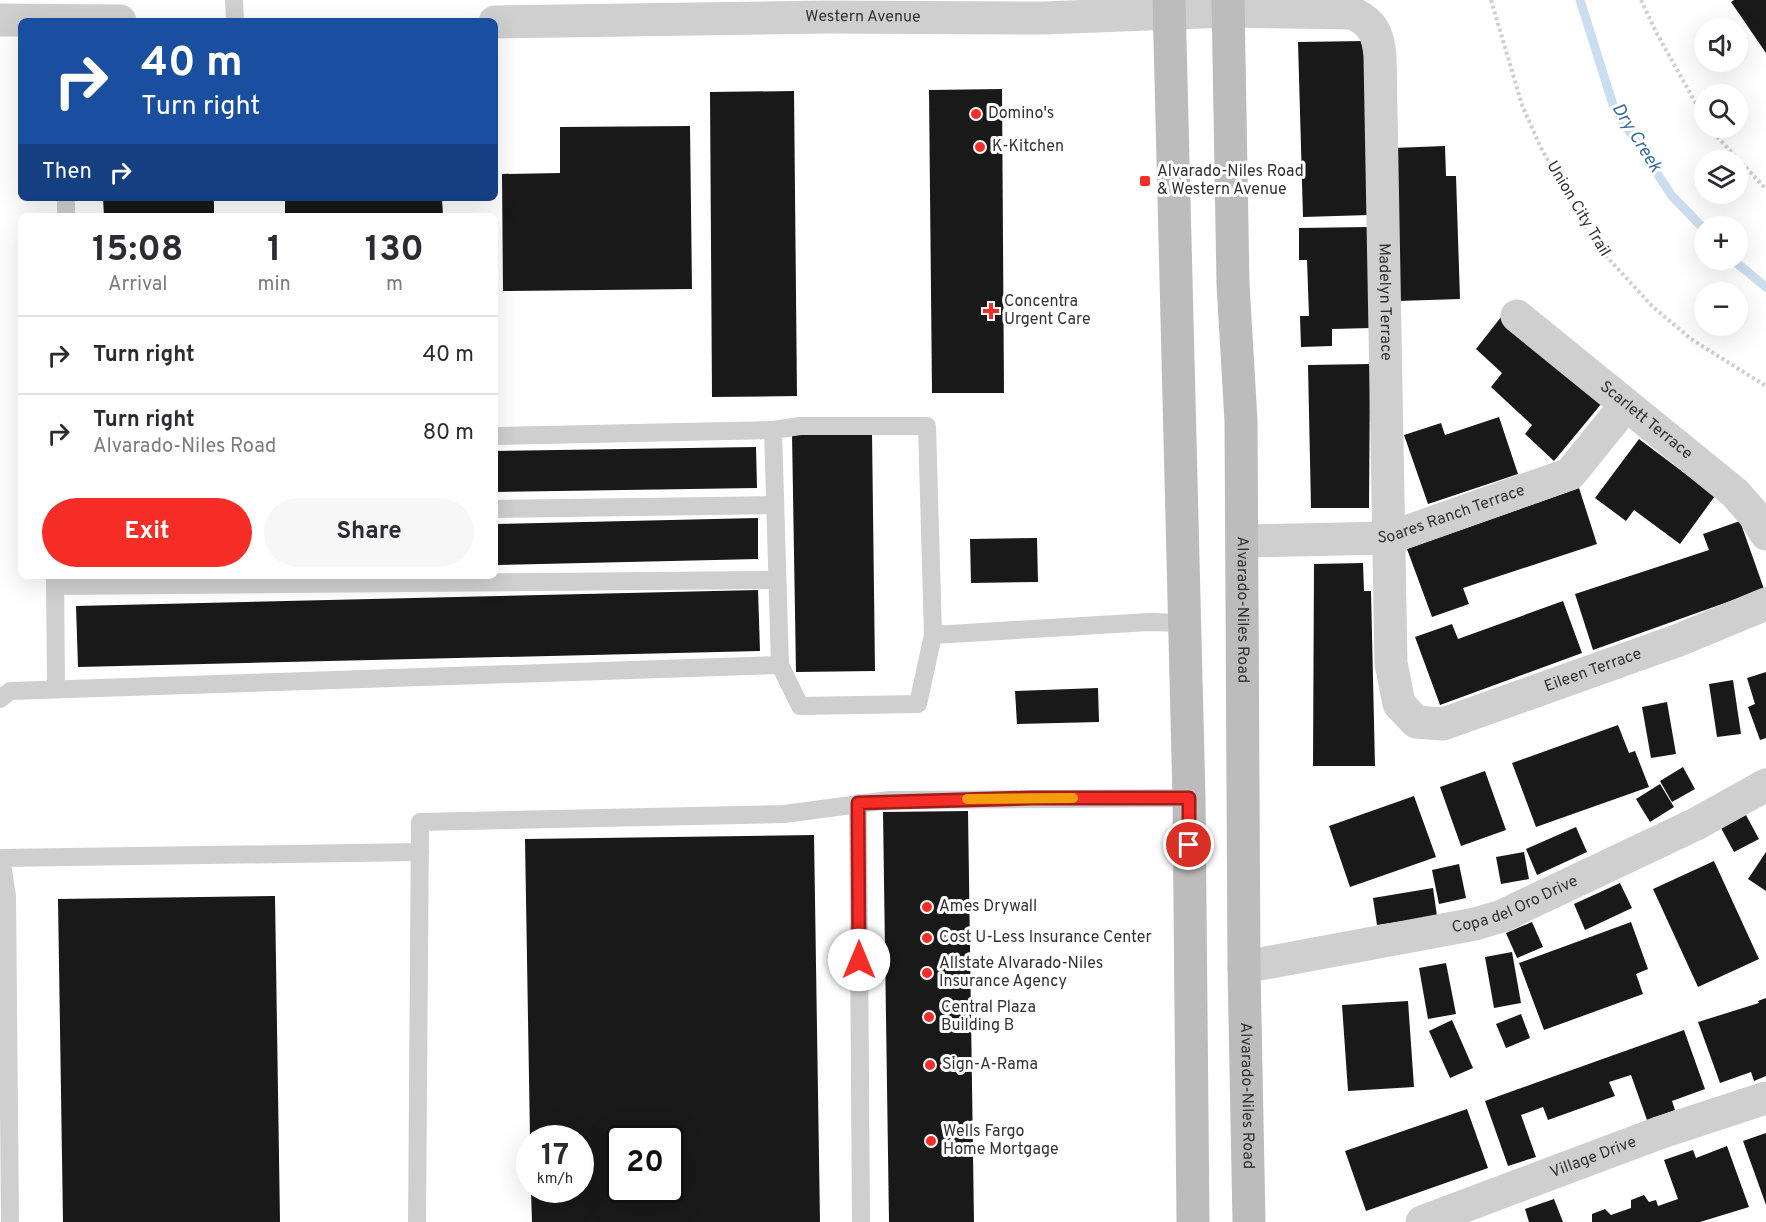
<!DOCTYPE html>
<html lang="en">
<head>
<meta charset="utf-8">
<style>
  body { margin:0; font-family:Overpass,sans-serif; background:#f7f7f7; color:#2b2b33; height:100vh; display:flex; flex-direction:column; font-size:22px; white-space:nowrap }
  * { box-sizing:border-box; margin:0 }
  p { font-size:20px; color:#7c7c81 }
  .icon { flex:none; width:33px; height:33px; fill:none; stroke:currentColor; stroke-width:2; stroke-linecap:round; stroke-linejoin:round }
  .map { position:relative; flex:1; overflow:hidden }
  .details { position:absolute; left:18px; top:213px; width:480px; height:366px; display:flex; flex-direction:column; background:#fff; border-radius:9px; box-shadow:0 6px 24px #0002 }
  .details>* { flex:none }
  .hud { position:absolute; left:18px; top:18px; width:480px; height:183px; border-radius:9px; box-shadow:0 6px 24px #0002; background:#1a4fa0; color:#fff; overflow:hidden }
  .buttons { position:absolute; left:1694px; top:18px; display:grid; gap:12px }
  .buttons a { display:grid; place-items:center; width:54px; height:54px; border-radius:50%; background:#fff; box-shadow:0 6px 24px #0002; font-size:30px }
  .speed { position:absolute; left:516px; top:1125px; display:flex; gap:12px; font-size:30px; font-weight:700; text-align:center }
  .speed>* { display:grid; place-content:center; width:78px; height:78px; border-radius:50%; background:#fff; box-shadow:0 6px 24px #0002; line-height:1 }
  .speed small { font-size:15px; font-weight:400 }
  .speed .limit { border:3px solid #111; border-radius:9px; background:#fff; color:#111 }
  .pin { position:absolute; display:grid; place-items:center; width:51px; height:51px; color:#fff; margin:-26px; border:3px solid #fff; border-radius:50%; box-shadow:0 2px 6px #0007 }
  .me { position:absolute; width:66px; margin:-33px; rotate:0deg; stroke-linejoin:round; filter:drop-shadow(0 0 4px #0008) }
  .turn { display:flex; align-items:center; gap:21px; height:126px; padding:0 24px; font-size:27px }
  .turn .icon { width:78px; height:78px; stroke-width:2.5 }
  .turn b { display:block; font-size:42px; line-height:51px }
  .then { display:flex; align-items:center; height:57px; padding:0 24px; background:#0003; gap:12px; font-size:22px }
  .eta { display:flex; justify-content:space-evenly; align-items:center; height:102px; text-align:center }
  .eta b { font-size:36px; font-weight:700; line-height:42px }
  .cta { display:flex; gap:12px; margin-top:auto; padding:12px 24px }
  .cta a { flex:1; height:69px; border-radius:36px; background:#f62c27; color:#fff; font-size:24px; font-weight:700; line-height:69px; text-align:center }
  .cta a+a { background:#f7f7f7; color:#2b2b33 }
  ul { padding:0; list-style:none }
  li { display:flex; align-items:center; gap:18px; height:78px; padding:0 24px; border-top:2px solid #e1e1e2 }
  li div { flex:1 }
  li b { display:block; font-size:22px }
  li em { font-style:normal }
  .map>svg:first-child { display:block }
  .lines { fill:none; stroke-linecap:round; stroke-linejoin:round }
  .stream { stroke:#cbdef0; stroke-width:9 }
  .building { fill:#191919; fill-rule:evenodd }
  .path { stroke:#cfcfcf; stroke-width:4; stroke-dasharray:3 3; stroke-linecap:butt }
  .lane { stroke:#cfcfcf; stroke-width:18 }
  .street { stroke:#cfcfcf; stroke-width:33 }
  .secondary { stroke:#bcbcbc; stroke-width:33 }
  .route-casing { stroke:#a01d19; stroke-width:15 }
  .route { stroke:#f62c27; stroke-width:10 }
  .slow { stroke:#f59e0b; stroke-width:10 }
  .poi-dot { fill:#f62c27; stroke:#fff; stroke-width:2 }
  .labels { text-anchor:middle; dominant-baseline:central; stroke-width:6; stroke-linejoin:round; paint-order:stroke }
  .street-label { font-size:16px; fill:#323232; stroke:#fff }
  .poi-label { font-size:16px; fill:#323232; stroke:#fff; text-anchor:start }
  .water-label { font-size:18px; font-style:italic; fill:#366b9e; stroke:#fff }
</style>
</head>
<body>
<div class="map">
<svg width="1766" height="1222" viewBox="0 0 1766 1222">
  <rect width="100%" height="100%" fill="#fff"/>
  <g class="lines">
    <g class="stream">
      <path d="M1580,0l34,108 58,88 32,33"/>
      <path d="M1733,260l33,27"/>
    </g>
  </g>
  <g class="building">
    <path d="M1734,0h32v53l-35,-51z"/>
    <path d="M1364,41l5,174 -66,2 -5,-175z"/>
    <path d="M1002,89l2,304h-72l-3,-303z"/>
    <path d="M794,91l3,305 -85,1 -2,-305z"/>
    <path d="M690,126l2,163 -189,2 -1,-117 58,-1v-46z"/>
    <path d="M1445,146l1,30h10l4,123 -62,2 -6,-153z"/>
    <path d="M103,198h111v18h-110z"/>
    <path d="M285,198h157l1,18h-158z"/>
    <path d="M1368,227l3,101 -39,1v17l-31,1 -1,-31h9l-2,-56h-8v-32z"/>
    <path d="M1501,317l101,86 -48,58 -29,-27 7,-9 -41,-38 11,-14 -26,-24z"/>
    <path d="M1370,364l-1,144h-58l-3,-143z"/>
    <path d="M1499,417l19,57 -90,30 -24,-69 37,-12 4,12z"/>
    <path d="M872,432l3,239 -79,1 -4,-239z"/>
    <path d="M1639,439l76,57 -35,48 -46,-34 -8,11 -31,-23z"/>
    <path d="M756,447l1,41 -262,4v-41z"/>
    <path d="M1579,488l18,56 -134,44 6,16 -37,13 -25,-68z"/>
    <path d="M758,518v41l-263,6v-41z"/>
    <path d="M1740,521l24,68 -171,61 -18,-56 134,-44 -6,-16z"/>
    <path d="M1037,538l1,44 -67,1 -1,-44z"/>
    <path d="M1363,563l1,28h7l4,175h-62l1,-202z"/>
    <path d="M758,590l2,61 -682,16 -2,-61z"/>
    <path d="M1563,601l19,52 -142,52 -25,-68 37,-13 6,15z"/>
    <path d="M1766,672v66l-6,2 -12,-33 7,-3 -8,-26z"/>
    <path d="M1733,680l8,54 -24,3 -8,-53z"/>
    <path d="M1098,688l1,34 -82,2 -2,-33z"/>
    <path d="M1667,702l9,52 -25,4 -9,-51z"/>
    <path d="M1618,725l11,28 6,-2 14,36 -113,40 -24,-64z"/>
    <path d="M1683,767l12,22 -23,13 -12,-21z"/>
    <path d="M1485,771l21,59 -45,16 -21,-59z"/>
    <path d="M1660,784l14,23 -24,15 -14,-23z"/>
    <path d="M1414,796l22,61 -86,30 -21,-61z"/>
    <path d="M968,811l6,411h-85l-6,-410z"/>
    <path d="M1746,815l13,24 -25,13 -13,-24z"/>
    <path d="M1576,827l11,25 -50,23 -11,-26z"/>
    <path d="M814,835l6,387h-288l-1,-32h49v-52h-50l-5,-299zM620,1138h50v52h-50z"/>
    <path d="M1524,852l5,27 -28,5 -5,-27z"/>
    <path d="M1766,852v39l-18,-12z"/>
    <path d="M1714,861l45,98 -61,28 -45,-98z"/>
    <path d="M1459,864l7,34 -27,6 -7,-34z"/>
    <path d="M1620,883l12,25 -47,22 -11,-26z"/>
    <path d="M1433,888l4,28 -60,9 -4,-27z"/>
    <path d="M275,896l5,326h-217l-5,-323z"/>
    <path d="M1532,922l11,25 -26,11 -11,-25z"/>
    <path d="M1631,922l17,47 -12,5 7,20 -99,36 -25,-67z"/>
    <path d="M1512,952l9,51 -27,5 -9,-51z"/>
    <path d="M1446,963l10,51 -28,5 -9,-51z"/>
    <path d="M1766,998v78l-12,5 -3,-9 -31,11 -22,-61 61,-19 -1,-2z"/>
    <path d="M1408,1001l6,86 -66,4 -6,-86z"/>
    <path d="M1521,1014l9,24 -24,10 -10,-24z"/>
    <path d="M1452,1020l21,48 -23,10 -21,-47z"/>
    <path d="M1684,1030l21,59 -33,12 3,9 -28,10 -16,-45 -22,7 6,14 -67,24 -5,-13 -22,8 15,42 -28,9 -23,-65z"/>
    <path d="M1467,1109l21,59 -122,43 -21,-60z"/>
    <path d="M1766,1133v72l-23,-64z"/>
    <path d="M1727,1146l22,61 -49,15h-108v-8l13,-5 6,6 20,-7v-8l13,-5 5,7 7,-2 2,6 20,-7 -14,-39 29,-10 3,8z"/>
    <path d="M1554,1199l9,23h-34l-4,-13z"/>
  </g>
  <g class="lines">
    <g class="path">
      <path d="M1491,0l31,105 19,43 55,97 56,61 39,33 75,47"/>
      <path d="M1641,0l15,32 48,86"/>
      <path d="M1709,128l57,61"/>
    </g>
    <g class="lane">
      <path d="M234,0l1,21"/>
      <path d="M66,216v-18"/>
      <path d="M495,436l278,-6"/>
      <path d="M495,509l280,-4"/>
      <path d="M55,576l1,113"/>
      <path d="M55,586l722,-6"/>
      <path d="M780,665l-7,-235 27,-4h127l6,209 216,-13 35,1"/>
      <path d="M0,699l10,-8 770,-26 20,41 118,-2 15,-69"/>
      <path d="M858,803l3,419"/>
      <path d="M10,1222l-3,-326 -6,-38 419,-6"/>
      <path d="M417,1222l3,-400 364,-8 105,-14 300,-2"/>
    </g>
    <g class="street">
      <path d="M0,20l120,1"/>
      <path id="s1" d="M495,22l329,-5 219,1 185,-7 124,2c21,9 26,21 28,43l11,607 8,41 17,18 27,2 236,-84 87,-36"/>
      <path id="s2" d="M1517,316l218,177 20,23 11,18"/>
      <path id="s3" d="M1242,541l147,-3 181,-64 55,-68"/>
      <path id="s4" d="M1244,967l231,-43 27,-8 194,-92 70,-39"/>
      <path id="s5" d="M1422,1222l237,-89 107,-35"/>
    </g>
    <g class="secondary">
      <path d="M1169,0l20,798 4,424"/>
      <path id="s6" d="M1228,0l5,284 8,137 3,546 5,255"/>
    </g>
  </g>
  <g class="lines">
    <defs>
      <path id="route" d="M859,960l-1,-157 173,-5h158v47"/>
    </defs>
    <use href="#route" class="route-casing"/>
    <use href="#route" class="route"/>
    <path class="slow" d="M967,799l106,-1"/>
  </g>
  <g class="poi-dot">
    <circle cx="976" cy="114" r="6"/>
    <circle cx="980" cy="147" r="6"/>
    <rect x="1139" y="175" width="12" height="12" rx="3"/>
    <path d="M988 302h6v6h6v6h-6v6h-6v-6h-6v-6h6z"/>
    <circle cx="927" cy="907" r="6"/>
    <circle cx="927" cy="938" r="6"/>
    <circle cx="927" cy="973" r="6"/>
    <circle cx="929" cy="1017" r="6"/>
    <circle cx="930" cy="1065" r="6"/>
    <circle cx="931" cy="1141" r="6"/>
  </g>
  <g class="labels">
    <g class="street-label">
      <text stroke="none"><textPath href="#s1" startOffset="368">Western Avenue</textPath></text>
      <text transform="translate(1578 209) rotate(59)">Union City Trail</text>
      <text stroke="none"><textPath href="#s1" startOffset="1158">Madelyn Terrace</textPath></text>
      <text stroke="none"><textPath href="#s2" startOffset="166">Scarlett Terrace</textPath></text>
      <text stroke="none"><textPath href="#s3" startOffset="213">Soares Ranch Terrace</textPath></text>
      <text stroke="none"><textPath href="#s6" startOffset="610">Alvarado-Niles Road</textPath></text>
      <text stroke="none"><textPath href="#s1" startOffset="1772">Eileen Terrace</textPath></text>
      <text stroke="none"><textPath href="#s4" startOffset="279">Copa del Oro Drive</textPath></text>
      <text stroke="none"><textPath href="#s6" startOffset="1096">Alvarado-Niles Road</textPath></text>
      <text stroke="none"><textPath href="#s5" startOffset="183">Village Drive</textPath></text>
    </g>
    <g class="poi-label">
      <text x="988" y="114">Domino's</text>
      <text x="992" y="147">K-Kitchen</text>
      <text x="1157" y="172">Alvarado-Niles Road<tspan x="1157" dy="18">&amp; Western Avenue</tspan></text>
      <text x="1004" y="302">Concentra<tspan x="1004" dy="18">Urgent Care</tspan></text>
      <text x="939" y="907">Ames Drywall</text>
      <text x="939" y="938">Cost U-Less Insurance Center</text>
      <text x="939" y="964">Allstate Alvarado-Niles<tspan x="939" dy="18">Insurance Agency</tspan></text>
      <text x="941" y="1008">Central Plaza<tspan x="941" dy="18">Building B</tspan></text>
      <text x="942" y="1065">Sign-A-Rama</text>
      <text x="943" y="1132">Wells Fargo<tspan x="943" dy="18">Home Mortgage</tspan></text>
    </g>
    <g class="water-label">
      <text transform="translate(1636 138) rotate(58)">Dry Creek</text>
    </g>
  </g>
</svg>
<div class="buttons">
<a><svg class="icon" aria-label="sound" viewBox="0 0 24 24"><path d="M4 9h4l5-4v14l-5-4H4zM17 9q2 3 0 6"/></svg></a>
<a><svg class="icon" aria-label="search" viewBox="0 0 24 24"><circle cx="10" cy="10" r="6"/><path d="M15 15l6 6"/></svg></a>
<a><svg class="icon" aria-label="layers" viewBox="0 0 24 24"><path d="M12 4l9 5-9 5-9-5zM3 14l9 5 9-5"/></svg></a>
<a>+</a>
<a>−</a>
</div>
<div class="speed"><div>17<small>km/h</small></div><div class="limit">20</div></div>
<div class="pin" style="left:1189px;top:845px;background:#d93025"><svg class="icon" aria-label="arrive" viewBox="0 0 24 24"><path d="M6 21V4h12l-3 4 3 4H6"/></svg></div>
<svg class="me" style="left:859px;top:960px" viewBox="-20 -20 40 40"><circle r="19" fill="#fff"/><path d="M0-13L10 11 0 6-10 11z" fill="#f62c27"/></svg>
<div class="hud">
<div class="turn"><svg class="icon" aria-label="right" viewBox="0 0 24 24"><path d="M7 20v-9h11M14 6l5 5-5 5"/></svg><div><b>40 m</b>Turn right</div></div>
<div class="then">Then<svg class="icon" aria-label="right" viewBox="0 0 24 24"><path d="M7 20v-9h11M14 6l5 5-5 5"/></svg></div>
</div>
<section class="details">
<div class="eta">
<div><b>15:08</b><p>Arrival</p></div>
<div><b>1</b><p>min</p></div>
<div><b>130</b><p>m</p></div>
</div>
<ul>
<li><svg class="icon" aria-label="right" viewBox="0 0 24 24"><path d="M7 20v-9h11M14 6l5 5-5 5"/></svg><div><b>Turn right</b></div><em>40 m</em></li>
<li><svg class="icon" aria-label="right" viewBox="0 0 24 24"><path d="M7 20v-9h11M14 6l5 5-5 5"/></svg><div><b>Turn right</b><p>Alvarado-Niles Road</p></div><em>80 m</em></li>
</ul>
<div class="cta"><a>Exit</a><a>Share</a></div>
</section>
</div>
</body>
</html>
